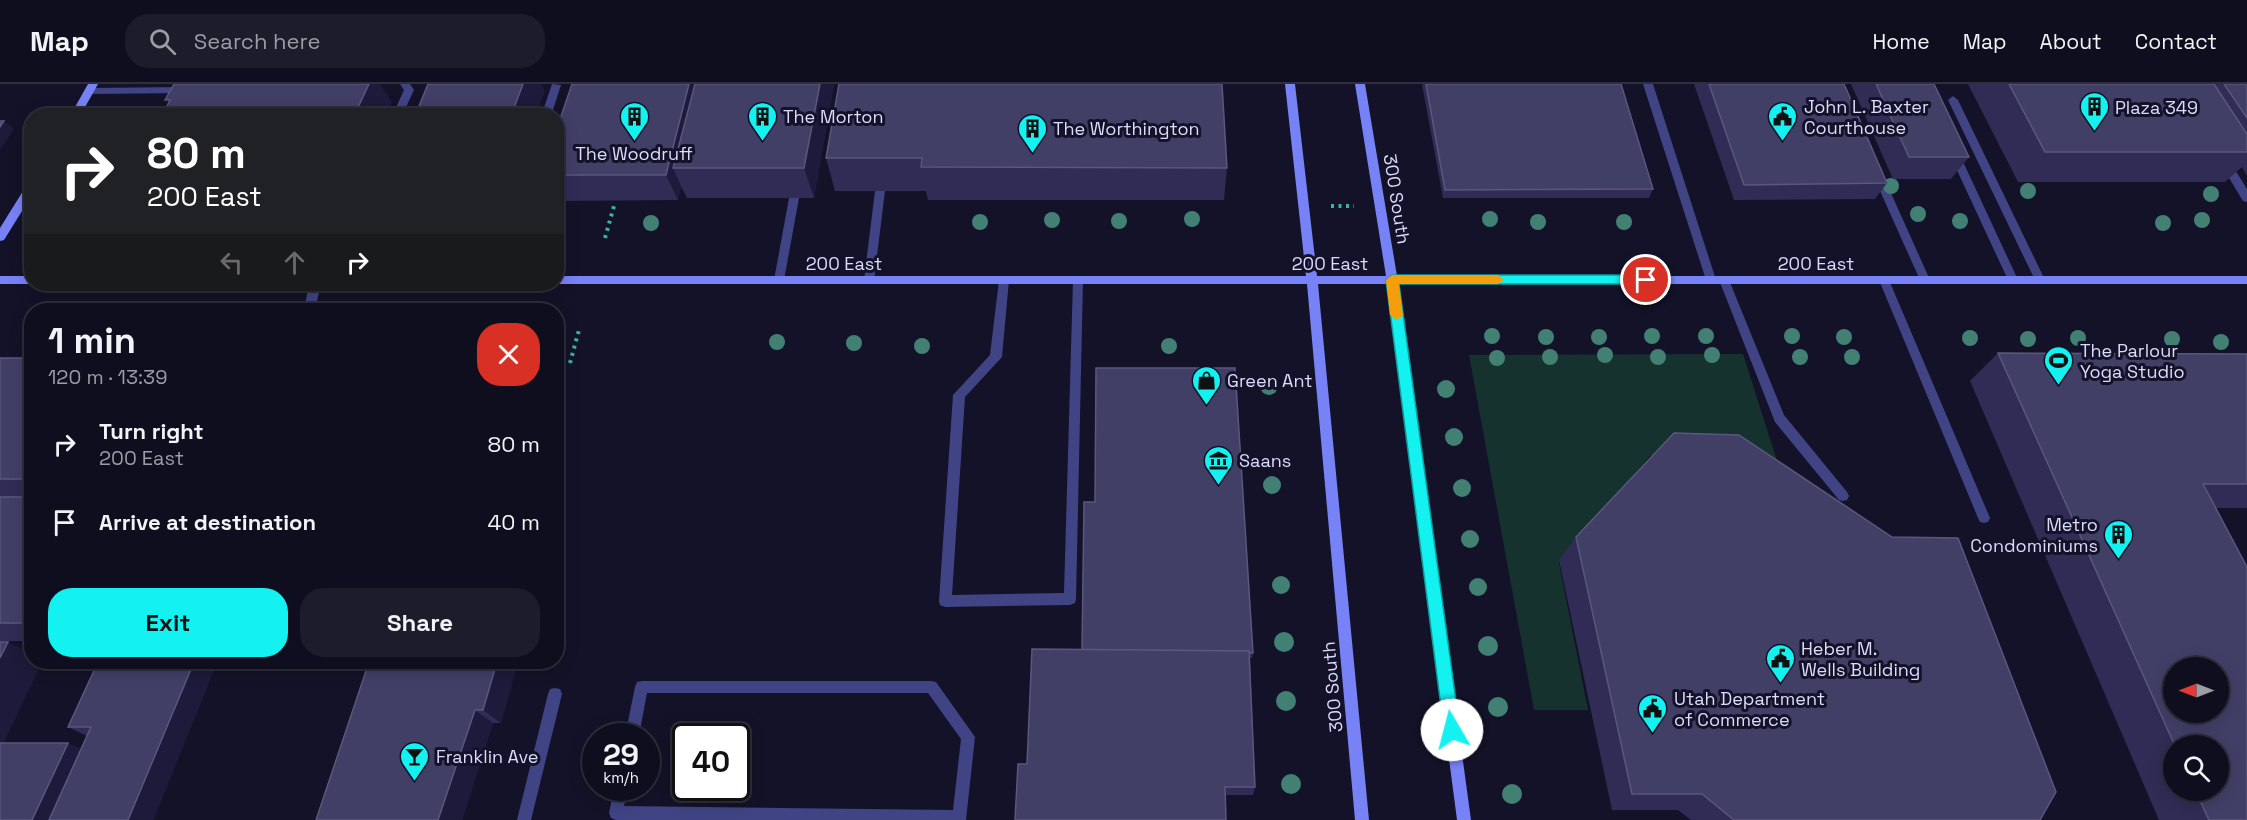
<!DOCTYPE html>
<html lang="en">
<head>
<meta charset="utf-8">
<style>
  body { margin:0; font-family:"Space Grotesk",sans-serif; background:#1c1c2b; color:#f1f3f6; height:100vh; display:flex; flex-direction:column; font-size:22px; white-space:nowrap }
  * { box-sizing:border-box; margin:0 }
  p { font-size:20px; color:#9b9ca4 }
  .icon { flex:none; width:33px; height:33px; fill:none; stroke:currentColor; stroke-width:2; stroke-linecap:round; stroke-linejoin:round }
  .map { position:relative; flex:1; overflow:hidden }
  .sheet { position:absolute; left:24px; top:219px; width:540px; height:366px; display:flex; flex-direction:column; background:#0e0e1e; border-radius:24px; box-shadow:0 3px 15px #0003,0 0 0 2px #2e2e3c }
  .sheet>* { flex:none }
  .guide { position:absolute; left:24px; top:24px; width:540px; height:183px; border-radius:24px; box-shadow:0 3px 15px #0003,0 0 0 2px #2e2e3c; background:#202124; color:#fff; overflow:hidden }
  .needle { width:39px; rotate:270deg }
  .buttons { position:absolute; left:2163px; top:573px; display:grid; gap:12px }
  .buttons a { display:grid; place-items:center; width:66px; height:66px; border-radius:50%; background:#0e0e1e; box-shadow:0 3px 15px #0003,0 0 0 2px #2e2e3c; font-size:30px }
  .speed { position:absolute; left:582px; top:639px; display:flex; gap:12px; font-size:30px; font-weight:700; text-align:center }
  .speed>* { display:grid; place-content:center; width:78px; height:78px; border-radius:50%; background:#0e0e1e; box-shadow:0 3px 15px #0003,0 0 0 2px #2e2e3c; line-height:1 }
  .speed small { font-size:15px; font-weight:400 }
  .speed .limit { border:3px solid #111; border-radius:9px; background:#fff; color:#111 }
  .pin { position:absolute; display:grid; place-items:center; width:51px; height:51px; color:#fff; margin:-26px; border:3px solid #fff; border-radius:50%; box-shadow:0 2px 6px #0007 }
  .me { position:absolute; width:66px; margin:-33px; rotate:352deg; stroke-linejoin:round; filter:drop-shadow(0 0 4px #0008) }
  .turn { display:flex; align-items:center; gap:21px; height:126px; padding:0 24px; font-size:27px }
  .turn .icon { width:78px; height:78px; stroke-width:2.5 }
  .turn b { display:block; font-size:42px; line-height:51px }
  .lanes { display:flex; align-items:center; height:57px; padding:0 24px; background:#0003; justify-content:center; gap:30px; direction:ltr }
  .lanes .off { opacity:.35 }
  .round { display:grid; place-items:center; flex:none; width:63px; height:63px; border-radius:24px; background:#1c1c2b }
  .headline { display:flex; align-items:center; justify-content:space-between; height:102px; padding:0 24px }
  h1 { font-size:36px; font-weight:700; line-height:45px }
  .primary-button { display:flex; gap:12px; margin-top:auto; padding:12px 24px }
  .primary-button a { flex:1; height:69px; border-radius:24px; background:#13f1f1; color:#111; font-size:24px; font-weight:700; line-height:69px; text-align:center }
  .primary-button a+a { background:#1c1c2b; color:#f1f3f6 }
  ul { padding:0; list-style:none }
  li { display:flex; align-items:center; gap:18px; height:78px; padding:0 24px }
  li div { flex:1 }
  li b { display:block; font-size:22px }
  li em { font-style:normal }
  header { display:flex; align-items:center; gap:36px; box-sizing:border-box; height:84px; padding:0 30px; background:#0e0e1e; border-bottom:2px solid #2e2e3c }
  header strong { font-size:28px }
  nav { display:flex; gap:33px; margin-inline-start:auto; font-size:21px }
  .search { width:420px; height:54px; background:#1c1c2b; display:flex; align-items:center; gap:15px; box-sizing:border-box; padding:0 21px; border-radius:24px; color:#9b9ca4; font-size:22px }
  .map>svg:first-child { display:block }
  .green { fill:#15322e }
  .lines { fill:none; stroke-linecap:round; stroke-linejoin:round }
  .path { stroke:#38b4a0; stroke-width:4; stroke-dasharray:3 4.5; stroke-linecap:butt }
  .lane { fill:#404484; fill-rule:evenodd }
  .secondary { fill:#7882f7; fill-rule:evenodd }
  .tree { fill:#438074 }
  .wall { fill:#302c55; fill-rule:evenodd }
  .shaded-wall { fill:#1d1a3b }
  .building { fill:#423f67; stroke:#5a577e; stroke-width:1.5; fill-rule:evenodd }
  .route { fill:#13f1f1; stroke:#0c9d9d; stroke-width:1.5 }
  .slow { fill:#f59e0b }
  .labels { text-anchor:middle; dominant-baseline:central; stroke-width:6; stroke-linejoin:round; paint-order:stroke }
  .poi-label { font-size:18px; fill:#dbdbfd; stroke:#131228; text-anchor:start }
  .street-label { font-size:18px; fill:#dbdbfd; stroke:#131228 }
</style>
</head>
<body>
<header>
<strong>Map</strong>
<div class="search"><svg class="icon" aria-label="search" viewBox="0 0 24 24"><circle cx="10" cy="10" r="6"/><path d="M15 15l6 6"/></svg>Search here</div>
<nav><a>Home</a><a>Map</a><a>About</a><a>Contact</a></nav>
</header>
<div class="map">
<svg width="2247" height="736" viewBox="0 0 2247 736">
  <rect width="100%" height="100%" fill="#131228"/>
  <path class="green" d="M1743,270l50,157 -74,-51 -69,-4 -91,107 29,147h-54l-65,-355z"/>
  <g class="lines">
    <g class="path">
      <path d="M1331,122h23"/>
      <path d="M605,154l9,-32"/>
      <path d="M570,279l9,-33"/>
    </g>
    <g class="lane">
      <path d="M400,0h10l4,6 -12,26h-10l12,-26z"/>
      <path d="M552,0l9,1 -10,31h-10z"/>
      <path d="M1643,0h10l63,196 -1,3 -4,1 -5,-4z"/>
      <path d="M186,3l5,3 -5,3 -97,1 -5,-3 5,-3z"/>
      <path d="M1953,12l5,4 87,180 -1,3 -4,1 -5,-4 -87,-180z"/>
      <path d="M1954,65l5,4 59,127 -1,3 -4,1 -5,-4 -59,-127z"/>
      <path d="M2225,75l4,1 18,29v13l-4,-1 -23,-38z"/>
      <path d="M1877,85l5,4 48,107 -1,3 -4,1 -5,-4 -48,-107z"/>
      <path d="M880,103l5,4 -11,89 -5,4 -5,-4 11,-89z"/>
      <path d="M794,110l5,4 -15,82 -5,4 -5,-4 15,-82z"/>
      <path d="M1004,192l5,4 -7,77 -37,40 -13,198 112,-2 9,-313 5,-4 5,4 -7,319 -1,4 -5,2 -125,2 -5,-2 -1,-4 14,-206 37,-40 9,-75z"/>
      <path d="M1724,192l5,4 55,135 63,77 2,4 -2,4 -4,1 -4,-1 -64,-78 -56,-142z"/>
      <path d="M1884,192l5,4 101,238 -2,4 -4,1 -4,-1 -2,-4 -99,-238z"/>
      <path d="M309,200h12l-6,26h-11z"/>
      <path d="M642,597h289l5,1 39,55 -9,83h-350l-5,-2 -2,-5 5,-25h14l-4,18 329,4 8,-71 -33,-46h-281l-8,43h-14l10,-49 2,-5z"/>
      <path d="M555,604l5,1 2,5 -31,126h-14l31,-126 2,-5z"/>
    </g>
    <g class="secondary">
      <path d="M88,0h10l-18,32h-10z"/>
      <path d="M1285,0h10l22,192h69l-31,-192h10l32,192h850v8h-849l73,536h-14l-70,-536h-69l51,536h-14l-48,-536h-753h2v-8h750z"/>
      <path d="M32,98v13l-28,45 -4,1v-13l28,-45z"/>
      <path d="M0,192h32v8h2h-34z"/>
    </g>
  </g>
  <g class="tree">
    <circle cx="1891" cy="102" r="8"/>
    <circle cx="2028" cy="107" r="8"/>
    <circle cx="2211" cy="110" r="8"/>
    <circle cx="1918" cy="130" r="8"/>
    <circle cx="1192" cy="135" r="8"/>
    <circle cx="1490" cy="135" r="8"/>
    <circle cx="1052" cy="136" r="8"/>
    <circle cx="2202" cy="136" r="8"/>
    <circle cx="1119" cy="137" r="8"/>
    <circle cx="1960" cy="137" r="8"/>
    <circle cx="980" cy="138" r="8"/>
    <circle cx="1538" cy="138" r="8"/>
    <circle cx="1624" cy="138" r="8"/>
    <circle cx="651" cy="139" r="8"/>
    <circle cx="2163" cy="139" r="8"/>
    <circle cx="1492" cy="252" r="8"/>
    <circle cx="1652" cy="252" r="8"/>
    <circle cx="1706" cy="252" r="8"/>
    <circle cx="1792" cy="252" r="8"/>
    <circle cx="1546" cy="253" r="8"/>
    <circle cx="1599" cy="253" r="8"/>
    <circle cx="1844" cy="253" r="8"/>
    <circle cx="1970" cy="254" r="8"/>
    <circle cx="2078" cy="254" r="8"/>
    <circle cx="2028" cy="255" r="8"/>
    <circle cx="2172" cy="255" r="8"/>
    <circle cx="777" cy="258" r="8"/>
    <circle cx="2221" cy="258" r="8"/>
    <circle cx="854" cy="259" r="8"/>
    <circle cx="922" cy="262" r="8"/>
    <circle cx="1169" cy="262" r="8"/>
    <circle cx="1605" cy="271" r="8"/>
    <circle cx="1712" cy="271" r="8"/>
    <circle cx="1550" cy="273" r="8"/>
    <circle cx="1658" cy="273" r="8"/>
    <circle cx="1800" cy="273" r="8"/>
    <circle cx="1852" cy="273" r="8"/>
    <circle cx="1497" cy="274" r="8"/>
    <circle cx="1269" cy="302" r="9"/>
    <circle cx="1446" cy="305" r="9"/>
    <circle cx="1454" cy="353" r="9"/>
    <circle cx="1272" cy="401" r="9"/>
    <circle cx="1462" cy="404" r="9"/>
    <circle cx="1470" cy="455" r="9"/>
    <circle cx="1281" cy="501" r="9"/>
    <circle cx="1478" cy="503" r="9"/>
    <circle cx="1284" cy="558" r="10"/>
    <circle cx="1488" cy="562" r="10"/>
    <circle cx="1286" cy="617" r="10"/>
    <circle cx="1498" cy="623" r="10"/>
    <circle cx="1291" cy="700" r="10"/>
    <circle cx="1512" cy="710" r="10"/>
  </g>
  <g class="wall">
    <path d="M572,0h262l-20,114h-127l-6,-12 -3,14 -121,1 -1,-70z"/>
    <path d="M839,0l388,84 -3,32h-296l-2,-9h-91l-9,-33z"/>
    <path d="M1422,0h199l32,105 -4,9h-206z"/>
    <path d="M1694,0h150l43,99 -12,16 -141,1z"/>
    <path d="M1851,0h83l35,73 -18,22h-58z"/>
    <path d="M1968,0h279v92l-5,-9 -17,15h-207z"/>
    <path d="M1998,269l249,1v154h-31l31,312h-88l-189,-439zM2174,662h44v44h-44z"/>
    <rect x="0" y="274" width="32" height="283"/>
    <path d="M1576,453l464,283h-349l-13,-10h-66l-53,-250z"/>
    <path d="M1032,565l221,4 -1,5h-2l5,129 -2,8h-28z"/>
    <path d="M217,578l-64,158h-153l4,-77 77,5 6,-12 -19,-9z"/>
    <path d="M369,578h140l-1,4 7,6 -14,51h-8l-31,97h-146z"/>
  </g>
  <g class="shaded-wall">
    <path d="M369,0h11l12,18 -7,14h-31z"/>
    <path d="M523,0h18l4,7 -9,25h-25z"/>
    <path d="M689,0h17l-33,84 8,18 -3,14 -12,-25z"/>
    <path d="M820,0h14l-20,114 -10,-30z"/>
    <path d="M4,37l10,8 -14,21v-23z"/>
    <path d="M8,558l24,11v9h10l-42,89v-93z"/>
    <path d="M194,578h23l-64,158h-25z"/>
    <path d="M494,578h15l-1,4 7,6 -14,51 -18,-13z"/>
    <path d="M475,626l18,13 -31,97h-24z"/>
    <path d="M68,659l35,14 -27,63h-44z"/>
  </g>
  <g class="building">
    <path d="M174,0h195l-15,32h-192l8,-16h-5z"/>
    <path d="M428,0h95l-12,32h-96z"/>
    <path d="M572,0h117l-23,91h-110v-44z"/>
    <path d="M695,0h125l-16,84h-131z"/>
    <path d="M839,0h383l5,84 -306,-1 1,-9h-96z"/>
    <path d="M1426,0h195l32,105 -208,1z"/>
    <path d="M1709,0h135l43,99 -143,2z"/>
    <path d="M1876,0h58l35,73h-60z"/>
    <path d="M2009,0h205l33,50v18h-202z"/>
    <path d="M2224,0h23v34z"/>
    <path d="M0,37h4l-4,6z"/>
    <path d="M1998,269l249,1v130h-44l44,83v253h-38l-14,-30h23v-44h-43zM2174,584h44v44h-44z"/>
    <rect x="0" y="274" width="32" height="121"/>
    <path d="M1096,284h139l18,285h-4v-2l-167,-1 2,-148h11z"/>
    <path d="M1674,349l65,2 153,102 66,1 98,254 -16,28h-306l-32,-26h-70l-56,-257z"/>
    <rect x="0" y="413" width="32" height="126"/>
    <path d="M0,558h8l-8,16z"/>
    <path d="M1032,565l217,2 6,136h-30l1,33h-211l3,-56h9z"/>
    <path d="M98,578h96l-66,158h-79l42,-93h-23z"/>
    <path d="M369,578h128l-14,48h-8l-37,110h-122z"/>
    <path d="M0,659h68l-36,77h-32z"/>
  </g>
  <path class="route" d="M1392,191h254l6,5 -6,4h-247l61,446 -3,5 -5,2 -6,-2 -2,-5 -58,-450z"/>
  <path class="slow" d="M1392,191h106l6,5 -6,4h-99l4,31 -6,5 -7,-5 -4,-35z"/>
  <defs>
    <symbol id="building-pin" viewBox="-11 -11 22 30"><path d="M0 17L-7.5 6A9.5 9.5 0 1 1 7.5 6Z" fill="#13f1f1" stroke="#131228"/><path d="M-4-6H4V6H1V3H-1V6H-4ZM-2.5-4.3h1.7v1.8h-1.7ZM.8-4.3h1.7v1.8H.8ZM-2.5-1h1.7V.8h-1.7ZM.8-1h1.7V.8H.8Z" fill="#111"/></symbol>
    <symbol id="civic-pin" viewBox="-11 -11 22 30"><path d="M0 17L-7.5 6A9.5 9.5 0 1 1 7.5 6Z" fill="#13f1f1" stroke="#131228"/><path d="M-.6-6.5H3V-4.5H.6V-3L4-1V1h2V6H-6V1h2V-1L-.6-3ZM-1.2 2.5V6h2.4V2.5Z" fill="#111"/></symbol>
    <symbol id="stadium-pin" viewBox="-11 -11 22 30"><path d="M0 17L-7.5 6A9.5 9.5 0 1 1 7.5 6Z" fill="#13f1f1" stroke="#131228"/><path d="M0-5a6.5 5 0 1 0 0 10a6.5 5 0 1 0 0-10ZM-3.5-1.8h7v3.6h-7Z" fill="#111"/></symbol>
    <symbol id="shop-pin" viewBox="-11 -11 22 30"><path d="M0 17L-7.5 6A9.5 9.5 0 1 1 7.5 6Z" fill="#13f1f1" stroke="#131228"/><path d="M-5-2.5h2.3a2.7 3.5 0 0 1 5.4 0H5L5.5 6h-11ZM-1.5-2.5h3a1.5 2.3 0 0 0-3 0Z" fill="#111"/></symbol>
    <symbol id="museum-pin" viewBox="-11 -11 22 30"><path d="M0 17L-7.5 6A9.5 9.5 0 1 1 7.5 6Z" fill="#13f1f1" stroke="#131228"/><path d="M0-6L6-3V-2H-6V-3ZM-5-1h2V3h-2ZM-1-1h2V3h-2ZM3-1h2V3H3ZM-6 4H6V6H-6Z" fill="#111"/></symbol>
    <symbol id="bar-pin" viewBox="-11 -11 22 30"><path d="M0 17L-7.5 6A9.5 9.5 0 1 1 7.5 6Z" fill="#13f1f1" stroke="#131228"/><path d="M-6-5H6L.8 .8V4.5H3.5V6h-7V4.5H-.8V.8Z" fill="#111"/></symbol>
  </defs>
  <g fill-rule="evenodd">
    <use href="#building-pin" x="2078" y="6" width="33" height="45"/>
    <use href="#building-pin" x="618" y="16" width="33" height="45"/>
    <use href="#building-pin" x="746" y="16" width="33" height="45"/>
    <use href="#civic-pin" x="1766" y="16" width="33" height="45"/>
    <use href="#building-pin" x="1016" y="28" width="33" height="45"/>
    <use href="#stadium-pin" x="2042" y="260" width="33" height="45"/>
    <use href="#shop-pin" x="1190" y="280" width="33" height="45"/>
    <use href="#museum-pin" x="1202" y="360" width="33" height="45"/>
    <use href="#building-pin" x="2102" y="434" width="33" height="45"/>
    <use href="#civic-pin" x="1764" y="558" width="33" height="45"/>
    <use href="#civic-pin" x="1636" y="608" width="33" height="45"/>
    <use href="#bar-pin" x="398" y="656" width="33" height="45"/>
  </g>
  <g class="labels">
    <g class="poi-label">
      <text x="1804" y="22">John L. Baxter<tspan x="1804" dy="21">Courthouse</tspan></text>
      <text x="2115" y="23">Plaza 349</text>
      <text x="783" y="32">The Morton</text>
      <text x="1053" y="44">The Worthington</text>
      <text x="634" y="69" text-anchor="middle">The Woodruff</text>
      <text x="2080" y="266">The Parlour<tspan x="2080" dy="21">Yoga Studio</tspan></text>
      <text x="1227" y="296">Green Ant</text>
      <text x="1239" y="376">Saans</text>
      <text x="2098" y="440" text-anchor="end">Metro<tspan x="2098" dy="21">Condominiums</tspan></text>
      <text x="1801" y="564">Heber M.<tspan x="1801" dy="21">Wells Building</tspan></text>
      <text x="1674" y="614">Utah Department<tspan x="1674" dy="21">of Commerce</tspan></text>
      <text x="436" y="672">Franklin Ave</text>
    </g>
    <g class="street-label">
      <text transform="translate(1397 115) rotate(81)">300 South</text>
      <text x="844" y="179">200 East</text>
      <text x="1330" y="179">200 East</text>
      <text x="1816" y="179">200 East</text>
      <text transform="translate(1332 603) rotate(-95)">300 South</text>
    </g>
  </g>
</svg>
<div class="buttons">
<a><svg class="needle" viewBox="-14 -14 28 28"><path d="M0-13l5 13h-10z" fill="#e53935"/><path d="M0 13l5-13h-10z" fill="#9b9ca4"/></svg></a>
<a><svg class="icon" aria-label="search" viewBox="0 0 24 24"><circle cx="10" cy="10" r="6"/><path d="M15 15l6 6"/></svg></a>
</div>
<div class="speed"><div>29<small>km/h</small></div><div class="limit">40</div></div>
<div class="pin" style="left:1646px;top:196px;background:#d93025"><svg class="icon" aria-label="arrive" viewBox="0 0 24 24"><path d="M6 21V4h12l-3 4 3 4H6"/></svg></div>
<svg class="me" style="left:1452px;top:646px" viewBox="-20 -20 40 40"><circle r="19" fill="#fff"/><path d="M0-13L10 11 0 6-10 11z" fill="#13f1f1"/></svg>
<div class="guide">
<div class="turn"><svg class="icon" aria-label="right" viewBox="0 0 24 24"><path d="M7 20v-9h11M14 6l5 5-5 5"/></svg><div><b>80 m</b>200 East</div></div>
<div class="lanes"><svg class="icon off" aria-label="left" viewBox="0 0 24 24"><path d="M17 20v-9H6M10 6l-5 5 5 5"/></svg><svg class="icon off" aria-label="ahead" viewBox="0 0 24 24"><path d="M12 20V5M6 11l6-6 6 6"/></svg><svg class="icon" aria-label="right" viewBox="0 0 24 24"><path d="M7 20v-9h11M14 6l5 5-5 5"/></svg></div>
</div>
<section class="sheet">
<div class="headline"><div><h1>1 min</h1><p>120 m · 13:39</p></div><a class="round" style="background:#d93025;color:#fff"><svg class="icon" aria-label="close" viewBox="0 0 24 24"><path d="M6 6l12 12M18 6L6 18"/></svg></a></div>
<ul>
<li><svg class="icon" aria-label="right" viewBox="0 0 24 24"><path d="M7 20v-9h11M14 6l5 5-5 5"/></svg><div><b>Turn right</b><p>200 East</p></div><em>80 m</em></li>
<li><svg class="icon" aria-label="arrive" viewBox="0 0 24 24"><path d="M6 21V4h12l-3 4 3 4H6"/></svg><div><b>Arrive at destination</b></div><em>40 m</em></li>
</ul>
<div class="primary-button"><a>Exit</a><a>Share</a></div>
</section>
</div>
</body>
</html>
